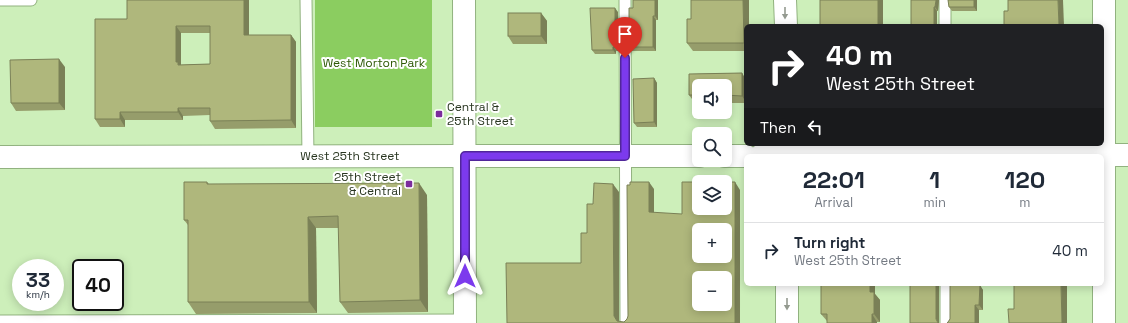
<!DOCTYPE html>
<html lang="en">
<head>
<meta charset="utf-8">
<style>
  body { margin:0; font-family:"Space Grotesk",sans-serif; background:#f6f6f7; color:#1f2937; height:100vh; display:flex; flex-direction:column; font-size:15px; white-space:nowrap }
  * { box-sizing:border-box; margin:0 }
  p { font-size:13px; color:#747a83 }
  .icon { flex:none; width:22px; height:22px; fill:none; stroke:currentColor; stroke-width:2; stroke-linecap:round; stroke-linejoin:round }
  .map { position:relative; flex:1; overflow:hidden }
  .sheet { position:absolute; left:744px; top:154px; width:360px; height:132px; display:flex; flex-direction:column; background:#fff; border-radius:6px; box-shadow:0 2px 10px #0003 }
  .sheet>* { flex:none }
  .guide { position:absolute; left:744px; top:24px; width:360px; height:122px; border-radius:6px; box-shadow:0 2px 10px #0003; background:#202124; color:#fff; overflow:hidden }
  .controls { position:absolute; left:692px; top:79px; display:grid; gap:8px }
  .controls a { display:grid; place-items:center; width:40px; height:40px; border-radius:6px; background:#fff; box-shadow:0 2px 10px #0003; font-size:20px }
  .speed { position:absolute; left:12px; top:259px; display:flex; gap:8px; font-size:20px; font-weight:700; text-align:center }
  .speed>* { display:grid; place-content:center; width:52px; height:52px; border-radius:50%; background:#fff; box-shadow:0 2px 10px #0003; line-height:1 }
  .speed small { font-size:10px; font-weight:400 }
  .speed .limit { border:2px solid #111; border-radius:6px; background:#fff; color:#111 }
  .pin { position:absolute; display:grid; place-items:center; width:34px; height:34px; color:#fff; margin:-41px -17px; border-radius:50% 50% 50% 0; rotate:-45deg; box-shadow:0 0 4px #0007 }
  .pin .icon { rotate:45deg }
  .me { position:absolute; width:44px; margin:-22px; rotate:0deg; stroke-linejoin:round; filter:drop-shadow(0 0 3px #0008) }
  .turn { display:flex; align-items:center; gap:14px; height:84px; padding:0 16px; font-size:18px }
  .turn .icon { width:52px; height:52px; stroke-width:2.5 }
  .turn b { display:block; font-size:28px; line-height:34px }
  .then { display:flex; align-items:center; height:38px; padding:0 16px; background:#0003; gap:8px; font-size:15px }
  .eta { display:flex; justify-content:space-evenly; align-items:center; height:68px; text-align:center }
  .eta b { font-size:24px; font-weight:700; line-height:28px }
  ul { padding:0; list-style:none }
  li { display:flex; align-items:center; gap:12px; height:56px; padding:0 16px; border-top:1px solid #e0e1e3 }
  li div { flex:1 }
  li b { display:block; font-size:15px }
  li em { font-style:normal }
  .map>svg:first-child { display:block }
  .green { fill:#8bcd60 }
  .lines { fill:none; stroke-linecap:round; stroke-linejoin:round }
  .lane-casing { stroke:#91b27f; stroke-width:13 }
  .street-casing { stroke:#91b27f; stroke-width:24 }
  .secondary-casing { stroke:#91b27f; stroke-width:24 }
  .lane { stroke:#fff; stroke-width:11 }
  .street { stroke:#fff; stroke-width:22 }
  .secondary { stroke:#fff; stroke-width:22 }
  .wall { fill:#969d6b; fill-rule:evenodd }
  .shaded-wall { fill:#7a8057 }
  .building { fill:#afb77c; stroke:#7a8057; fill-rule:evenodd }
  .oneway { fill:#949a90 }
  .route-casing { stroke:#51269a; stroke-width:10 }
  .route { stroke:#7c3aed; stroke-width:7 }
  .poi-dot { fill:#7c2c9c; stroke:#fff; stroke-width:1.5 }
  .labels { text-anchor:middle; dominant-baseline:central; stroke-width:4; stroke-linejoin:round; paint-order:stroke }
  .park-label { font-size:12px; fill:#2e5906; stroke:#fff }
  .poi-label { font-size:12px; fill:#293621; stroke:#fff; text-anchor:start }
  .street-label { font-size:12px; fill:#293621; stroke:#fff }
</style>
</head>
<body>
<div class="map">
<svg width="1128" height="323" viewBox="0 0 1128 323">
  <rect width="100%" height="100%" fill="#cdefba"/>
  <rect class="green" x="315" y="0" width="117" height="127"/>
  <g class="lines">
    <defs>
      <g id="lane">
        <path d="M0,0h31"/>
        <path d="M306,0l2,157"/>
        <path d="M625,0l1,323"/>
        <path d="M945,0v26"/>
        <path d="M946,284v39"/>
        <path d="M0,321l465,-1"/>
      </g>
      <g id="street">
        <path d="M785,0l1,26"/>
        <path d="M1104,0v323"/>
        <path d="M465,156h234"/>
        <path d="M725,156h21"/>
        <path d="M760,156l368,-1"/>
        <path d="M787,284v39"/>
      </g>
      <g id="secondary">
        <path d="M464,0l1,323"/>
        <path d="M0,157l465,-1"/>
      </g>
    </defs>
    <use href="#lane" class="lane-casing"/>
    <use href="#street" class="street-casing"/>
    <use href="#secondary" class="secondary-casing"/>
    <use href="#lane" class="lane"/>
    <use href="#street" class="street"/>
    <use href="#secondary" class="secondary"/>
  </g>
  <g class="wall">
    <path d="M127,0l122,35h42l5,7v86l-81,1 -5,-8v-6l-27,1v4h-58v7h-25l-5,-8 32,-100zM181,33h29v31l-29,1z"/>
    <path d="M633,0h25v20h-2v31h-24l-3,-4 4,-39z"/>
    <path d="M691,0h58v26h-3v25h-53l-6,-8 4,-24z"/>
    <path d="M939,0l-1,11h-1v15h-26z"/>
    <path d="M948,0h29v11h-25l-3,-4z"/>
    <path d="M618,12v39h-2v3h-21l-3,-4z"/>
    <path d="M541,13l6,8v23h-34l-5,-8z"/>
    <path d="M65,67v43l-49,1 -5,-8z"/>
    <path d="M742,73l4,7v23h-21v-17h-26v17h-4l-6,-8v-21z"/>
    <path d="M654,78l3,5v44h-20l-3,-4z"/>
    <path d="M207,182l2,2 218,11 1,117 -80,1 -8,-11 -1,-74h-23l1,85 -121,1 -8,-12v-77l-4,-5z"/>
    <path d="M978,285l5,5v20h-4v13h-32l1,-1z"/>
    <path d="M875,294l5,6v22l-53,-1 -6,-7z"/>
  </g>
  <g class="shaded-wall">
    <path d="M244,0h5v43l-5,-8z"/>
    <path d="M655,0h3v20l-3,-4z"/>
    <path d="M743,0h6v26h-3v21l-2,-4z"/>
    <rect x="878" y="0" width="5" height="26"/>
    <path d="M936,0h3l-1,11 -3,-4z"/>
    <path d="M974,0h3v11l-3,-4z"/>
    <path d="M1058,0h5l1,26h-5z"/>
    <path d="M934,7l3,4v15h-3z"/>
    <path d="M615,8l3,4v39l-3,-4z"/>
    <path d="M541,13l6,8v23l-6,-8z"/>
    <path d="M653,16l3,4v31l-3,-4z"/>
    <path d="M176,26l5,7v34l-5,-5z"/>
    <path d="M291,35l5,7v86l-5,-8z"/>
    <path d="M613,47l3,4v3l-3,-4z"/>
    <path d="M59,59l6,8v43l-6,-7z"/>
    <path d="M742,73l4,7v22l-4,-6z"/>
    <path d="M654,78l3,5v44l-3,-5z"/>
    <path d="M178,108l5,8v4l-5,-8z"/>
    <path d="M120,112l5,8v7l-5,-8z"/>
    <path d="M649,182l5,7v30l-5,-7z"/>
    <path d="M735,182l5,8v133h-5z"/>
    <path d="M419,183l8,12 1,117 -8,-12z"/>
    <path d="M613,184l6,8v131h-1l-4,-7z"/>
    <path d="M308,217l8,11 1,85 -8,-11z"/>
    <path d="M870,284h5v10l5,6v22l-6,-8 -4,-22z"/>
    <path d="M936,284h3v39h-1l-2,-4z"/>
    <path d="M1061,284h6v39h-5z"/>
    <path d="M980,285l3,5v20l-4,-5z"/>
    <path d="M975,305l4,5v13h-4z"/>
    <path d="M872,314l5,8v1h-5z"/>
  </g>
  <g class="building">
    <path d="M127,0h117v35h47v85l-81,1v-13h-32v4h-58v7h-25v-100h32zM176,26h34v38l-32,1v-3h-2z"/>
    <path d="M633,0h22v16h-2v31h-24v-39h4z"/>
    <path d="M691,0h52l1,43h-57v-24h4z"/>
    <rect x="820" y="0" width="58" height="26"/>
    <path d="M911,0h25l-1,7h-1v19h-23z"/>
    <path d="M948,0h26v7h-25z"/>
    <path d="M1008,0h50l1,26h-55v-15h4z"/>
    <path d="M590,8h25v39h-2v3h-21z"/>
    <rect x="508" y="13" width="33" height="23"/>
    <path d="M59,59v44h-48l-1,-43z"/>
    <path d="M742,73v23l-17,-1v-9h-26v9h-10v-21z"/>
    <path d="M654,78v44l-20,1 -1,-44z"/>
    <path d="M184,182h23v2l212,-1 1,117 -80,2 -2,-86 -30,1 1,85h-121v-82h-4z"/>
    <path d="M630,182h19v30l33,2v-32h17v26h26v-26h10v141h-228l-1,-60h75v-30h6v-29h6l1,-21 19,1 1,132 3,5 7,1 3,-3 1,-3 -1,-131h3zM699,230h26v26h-26zM699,278h26v26h-26z"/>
    <path d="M821,284h49v8h4v22h-2v9h-45v-9h-6z"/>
    <path d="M910,284h26v35l2,4h-28z"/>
    <path d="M950,284h24v1h6l-1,20h-4v18h-28l1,-1 2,-3z"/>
    <path d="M1014,284h47l1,39h-53l-1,-14h6z"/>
  </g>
  <defs><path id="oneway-solid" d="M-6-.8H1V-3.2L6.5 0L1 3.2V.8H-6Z"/></defs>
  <g class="oneway">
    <use href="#oneway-solid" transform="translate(785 13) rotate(90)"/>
    <use href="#oneway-solid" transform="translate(787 304) rotate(90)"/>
  </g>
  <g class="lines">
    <defs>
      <path id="route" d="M465,276v-120h160v-98"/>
    </defs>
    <use href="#route" class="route-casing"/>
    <use href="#route" class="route"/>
  </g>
  <g class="poi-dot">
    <rect x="435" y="110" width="8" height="8" rx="2"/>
    <rect x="405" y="180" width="8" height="8" rx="2"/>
  </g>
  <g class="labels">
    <g class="park-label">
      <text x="374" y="63">West Morton Park</text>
    </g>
    <g class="poi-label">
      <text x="447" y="107">Central &amp;<tspan x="447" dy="14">25th Street</tspan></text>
      <text x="401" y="177" text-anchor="end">25th Street<tspan x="401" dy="14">&amp; Central</tspan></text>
    </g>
    <g class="street-label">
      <text x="350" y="156">West 25th Street</text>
    </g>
  </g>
</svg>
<div class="controls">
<a><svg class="icon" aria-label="sound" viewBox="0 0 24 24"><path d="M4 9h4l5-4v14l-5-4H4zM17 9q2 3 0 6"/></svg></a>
<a><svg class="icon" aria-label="search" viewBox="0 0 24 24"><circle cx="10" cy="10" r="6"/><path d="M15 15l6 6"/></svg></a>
<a><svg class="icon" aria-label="layers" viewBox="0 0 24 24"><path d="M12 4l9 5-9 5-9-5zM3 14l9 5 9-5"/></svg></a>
<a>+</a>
<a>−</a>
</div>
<div class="speed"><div>33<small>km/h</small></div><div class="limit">40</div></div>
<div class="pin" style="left:625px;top:58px;background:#d93025"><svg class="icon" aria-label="arrive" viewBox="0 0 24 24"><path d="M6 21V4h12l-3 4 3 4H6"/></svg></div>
<svg class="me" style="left:465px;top:276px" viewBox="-20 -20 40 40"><path d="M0-17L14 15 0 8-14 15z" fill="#7c3aed" stroke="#fff" stroke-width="4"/></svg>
<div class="guide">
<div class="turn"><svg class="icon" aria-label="right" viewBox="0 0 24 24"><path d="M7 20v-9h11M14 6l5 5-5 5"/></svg><div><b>40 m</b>West 25th Street</div></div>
<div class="then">Then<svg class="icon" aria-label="left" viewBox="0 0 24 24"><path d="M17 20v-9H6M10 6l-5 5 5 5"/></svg></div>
</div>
<section class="sheet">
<div class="eta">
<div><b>22:01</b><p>Arrival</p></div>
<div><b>1</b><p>min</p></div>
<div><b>120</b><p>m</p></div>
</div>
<ul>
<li><svg class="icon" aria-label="right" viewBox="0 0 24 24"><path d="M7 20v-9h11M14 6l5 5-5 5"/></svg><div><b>Turn right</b><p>West 25th Street</p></div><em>40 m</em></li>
</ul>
</section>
</div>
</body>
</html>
